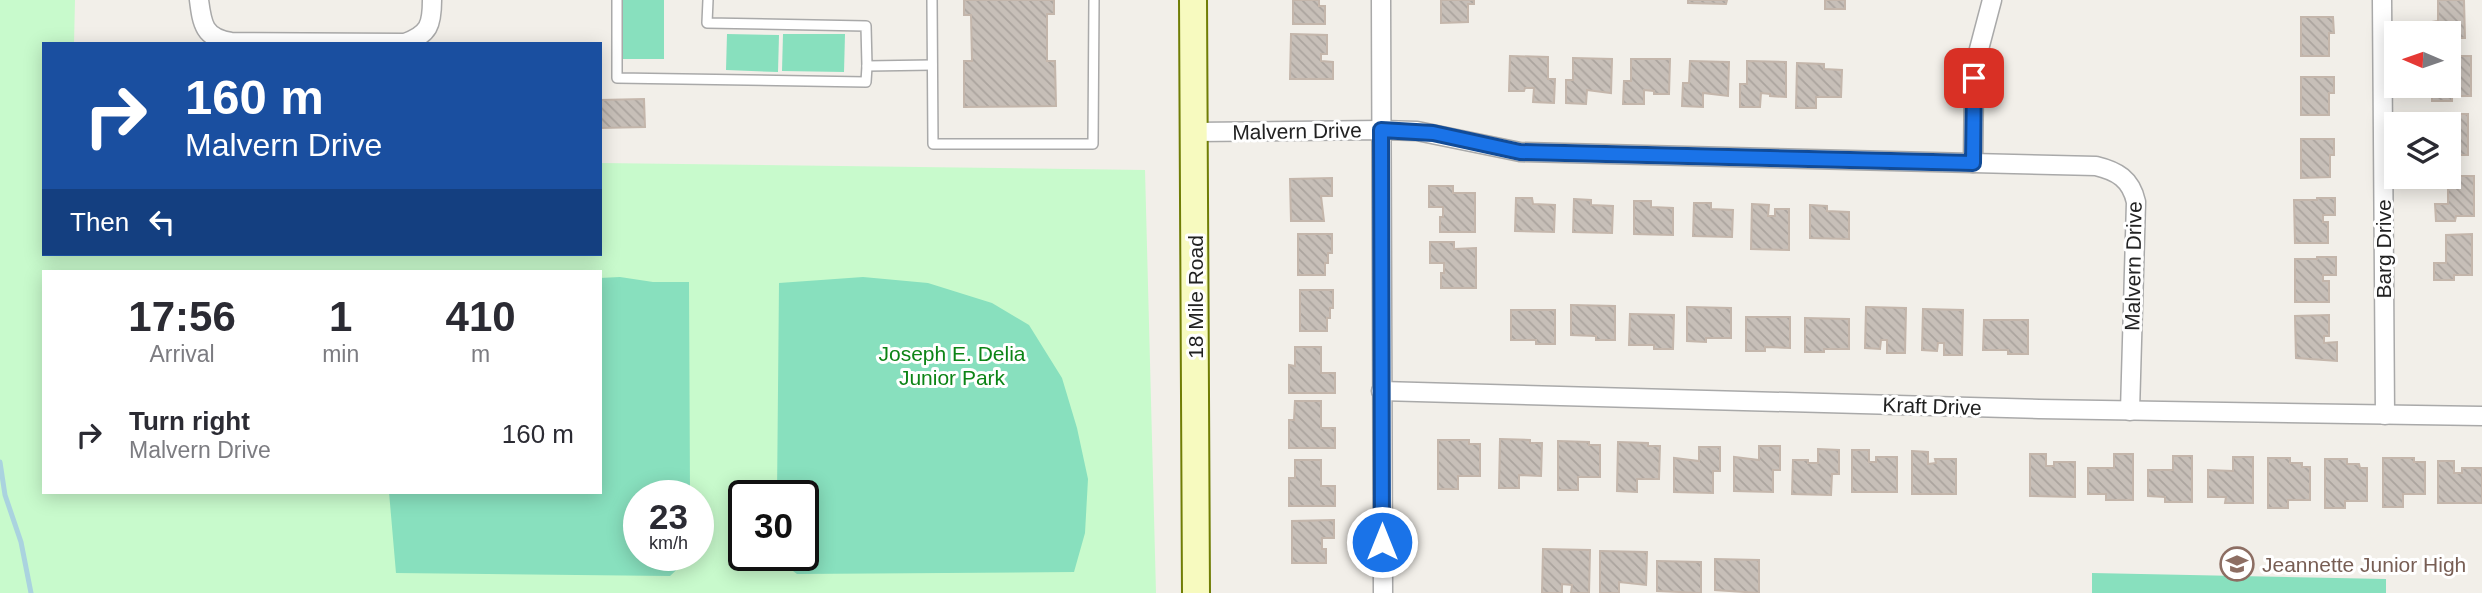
<!DOCTYPE html>
<html lang="en">
<head>
<meta charset="utf-8">
<style>
  body { margin:0; font-family:Arial,sans-serif; background:#f7f7f7; color:#2b2b33; height:100vh; display:flex; flex-direction:column; font-size:26px; white-space:nowrap }
  * { box-sizing:border-box; margin:0 }
  p { font-size:23px; color:#7c7c81 }
  .icon { flex:none; width:38px; height:38px; fill:none; stroke:currentColor; stroke-width:2; stroke-linecap:round; stroke-linejoin:round }
  .map { position:relative; flex:1; overflow:hidden }
  .details { position:absolute; left:42px; top:270px; width:560px; height:224px; display:flex; flex-direction:column; background:#fff; border-radius:0px; box-shadow:0 4px 18px #0003 }
  .details>* { flex:none }
  .banner { position:absolute; left:42px; top:42px; width:560px; height:214px; border-radius:0px; box-shadow:0 4px 18px #0003; background:#1a4fa0; color:#fff; overflow:hidden }
  .needle { width:46px; rotate:272deg }
  .tools { position:absolute; left:2384px; top:21px; display:grid; gap:14px }
  .tools a { display:grid; place-items:center; width:77px; height:77px; border-radius:0px; background:#fff; box-shadow:0 4px 18px #0003; font-size:35px }
  .speed { position:absolute; left:623px; top:480px; display:flex; gap:14px; font-size:35px; font-weight:700; text-align:center }
  .speed>* { display:grid; place-content:center; width:91px; height:91px; border-radius:50%; background:#fff; box-shadow:0 4px 18px #0003; line-height:1 }
  .speed small { font-size:18px; font-weight:400 }
  .speed .limit { border:4px solid #111; border-radius:10px; background:#fff; color:#111 }
  .pin { position:absolute; display:grid; place-items:center; width:60px; height:60px; color:#fff; margin:-30px; border-radius:14px; box-shadow:0 4px 10px #0006 }
  .me { position:absolute; width:77px; margin:-38px; rotate:0deg; stroke-linejoin:round; filter:drop-shadow(0 0 5px #0008) }
  .turn { display:flex; align-items:center; gap:24px; height:147px; padding:0 28px; font-size:32px }
  .turn .icon { width:91px; height:91px; stroke-width:2.5 }
  .turn b { display:block; font-size:49px; line-height:60px }
  .then { display:flex; align-items:center; height:66px; padding:0 28px; background:#0003; gap:14px; font-size:26px }
  .eta { display:flex; justify-content:space-evenly; align-items:center; height:119px; text-align:center }
  .eta b { font-size:42px; font-weight:700; line-height:49px }
  ul { padding:0; list-style:none }
  li { display:flex; align-items:center; gap:21px; height:91px; padding:0 28px }
  li div { flex:1 }
  li b { display:block; font-size:26px }
  li em { font-style:normal }
  .map>svg:first-child { display:block }
  .park { fill:#c8facc; fill-rule:evenodd }
  .pitch { fill:#88e0be }
  .lines { fill:none; stroke-linecap:round; stroke-linejoin:round }
  .stream { stroke:#aad3df; stroke-width:5 }
  .building { fill:url(#building-back-hatch); stroke:#c4b6ab; stroke-width:2 }
  .lane-casing { stroke:#a9a9a9; stroke-width:12 }
  .street-casing { stroke:#a9a9a9; stroke-width:21 }
  .secondary-casing { stroke:#707d05; stroke-width:30 }
  .lane { stroke:#fff; stroke-width:9 }
  .street { stroke:#fff; stroke-width:18 }
  .secondary { stroke:#f7fabf; stroke-width:26 }
  .route-casing { stroke:#114b97; stroke-width:18 }
  .route { stroke:#1a73e8; stroke-width:12 }
  .labels { text-anchor:middle; dominant-baseline:central; stroke-width:6; stroke-linejoin:round; paint-order:stroke }
  .street-label { font-size:21px; fill:#222; stroke:#fff }
  .park-label { font-size:21px; fill:#0c8416; stroke:#fff }
  .education-label { font-size:21px; fill:#785e54; stroke:#fff; text-anchor:start }
</style>
</head>
<body>
<div class="map">
<svg width="2482" height="593" viewBox="0 0 2482 593">
  <defs>
    <pattern id="building-back-hatch" width="6" height="6" patternUnits="userSpaceOnUse" patternTransform="scale(1.75)"><rect width="6" height="6" fill="#c7bfb8"/><path d="M-1 5l2 2M0 0l6 6M5-1l2 2" fill="none" stroke="#aba49e"/></pattern>
  </defs>
  <rect width="100%" height="100%" fill="#f2efe9"/>
  <path class="park" d="M0,0h75l-1,44h-30v210h556v-91l545,7 11,423h-1156zM44,271h556v221h-556zM639,495h59v60h-59zM744,495h59v60h-59z"/>
  <g class="pitch">
    <rect x="617" y="0" width="47" height="59"/>
    <path d="M727,34l52,1 -1,37 -52,-2z"/>
    <path d="M783,34h62l-1,38 -62,-1z"/>
    <path d="M620,277l33,5h36l1,213h-51v60l52,1 -21,20 -274,-3 -7,-81h211v-214z"/>
    <path d="M863,277l65,6 64,20 37,22 33,53 15,50 11,51 -3,54 -11,39 -277,2 -20,-15v-4h26v-60h-26l2,-212z"/>
    <path d="M2092,573l294,6v14h-294z"/>
  </g>
  <g class="lines">
    <path class="stream" d="M0,462l5,33 16,47 10,51"/>
  </g>
  <g class="building">
    <path d="M964,0h90v14h-7v47h8l1,45 -92,1v-46h8l-1,-46h-7z"/>
    <path d="M1293,0h26v6h6v18h-32z"/>
    <path d="M1441,0h33v4h-6v18l-27,1z"/>
    <path d="M1688,0h39l-1,4 -38,-1z"/>
    <rect x="1825" y="0" width="20" height="9"/>
    <path d="M2438,0h26l1,38h-17v-5h-16l-1,-11 7,-1z"/>
    <path d="M2301,17h32l1,16h-5v23h-28z"/>
    <path d="M1291,34l36,1v19h-6v7l12,1v17h-43z"/>
    <path d="M1510,56l38,1v22h7l-1,24 -21,-1 1,-14h-9l-1,3h-15z"/>
    <path d="M2448,56h23v40h-19v5h-20v-15h16z"/>
    <path d="M1573,58l39,1 -1,34 -24,-3 -1,14 -20,-1v-23h7z"/>
    <path d="M1631,59h39l-1,35h-15v-3l-10,-1v14h-21l1,-23h7z"/>
    <path d="M1690,61l39,1 -1,34 -25,-3v14l-21,-1 1,-23h6z"/>
    <path d="M1747,61l39,1v35l-16,-1v-2l-9,-1 -1,14h-20v-23h7z"/>
    <path d="M1797,63l27,1v5l18,1 -1,27h-25v11h-20z"/>
    <path d="M2301,77h33v16h-5v22h-28z"/>
    <path d="M644,99l1,28 -45,1v-28z"/>
    <path d="M2442,114h26v41h-18l-2,4v-35h-6z"/>
    <path d="M2301,139h33v16h-4v22l-29,1z"/>
    <path d="M2448,176h26v40h-18l-1,5h-19l-1,-17h13z"/>
    <path d="M1332,178v18h-11l3,25h-33l-1,-42z"/>
    <path d="M1429,186h24v7h22v39h-35v-15h3v-10h-14z"/>
    <path d="M1516,198h16l1,6 22,1 -1,27 -39,-1z"/>
    <path d="M2317,198h18v17h-12v7h5v21h-33l-1,-43h23z"/>
    <path d="M1574,199l17,1v5l22,1 -1,27 -39,-1z"/>
    <path d="M1634,201h17v6l22,1v27l-39,-1z"/>
    <path d="M1694,203h17v6l22,1 -1,27 -39,-1z"/>
    <path d="M1752,204l17,1 -1,11h7v-7h14v41l-38,-1z"/>
    <path d="M1810,205l17,1v5l22,1v27l-39,-1z"/>
    <path d="M1298,234h34v19h-4v10h-3v12h-27z"/>
    <path d="M2472,234v41h-18v5h-20v-17h12v-28z"/>
    <path d="M1430,242h24v7l22,-1v40h-35v-15h3v-10h-14z"/>
    <path d="M2317,257h19v18h-13v6h6v21h-34v-43h22z"/>
    <path d="M1300,290h33v18h-3v10h-3v13h-27z"/>
    <path d="M1571,305l44,1v34h-19v-4l-25,-1z"/>
    <path d="M1687,307l44,1v30h-25v4l-19,-1z"/>
    <path d="M1866,307l40,1 -1,45h-18v-13h-6l-1,9 -15,-1z"/>
    <path d="M1923,309l40,1 -1,45h-18v-12h-6l-1,8 -15,-1z"/>
    <path d="M1511,310h44v34h-19v-4h-25z"/>
    <path d="M1630,314l44,1 -1,34h-19v-4h-25z"/>
    <path d="M2329,315v21h-5v7l13,-1v19l-41,-3 -1,-42z"/>
    <path d="M1746,317h44v31l-25,-1v4h-19z"/>
    <path d="M1805,318l44,1v30h-25v3h-19z"/>
    <path d="M1984,320h44v34h-20v-4h-25z"/>
    <path d="M1295,347h26v26h14v20h-46v-28l6,1z"/>
    <path d="M1295,401h26v27h14v20h-46v-28h5z"/>
    <path d="M1500,439l30,1v3h12l-1,33 -22,-1v13h-20z"/>
    <path d="M1438,440h31v4h11v32h-22v13h-20z"/>
    <path d="M1558,441l31,1v3h11v32h-22v13h-20z"/>
    <path d="M1618,442l30,1v3h12l-1,33h-22v13l-20,-1z"/>
    <path d="M1759,446h21v24h-7v22l-39,-1v-34l25,3z"/>
    <path d="M1699,447h21v24h-7v22l-39,-1v-34l25,3z"/>
    <path d="M1818,449l21,1v24h-7l-1,21 -39,-1 1,-34h15v3h10z"/>
    <path d="M1852,450h17v12h7v-5h21v35h-45z"/>
    <path d="M1912,451l16,1v12l8,-1 -1,-4h21v35h-44z"/>
    <path d="M2030,454h16v12h8v-4h21v35l-45,-1z"/>
    <path d="M2114,454h19v46h-27v-6h-18v-26h26z"/>
    <path d="M2173,456h19v46h-27v-5l-17,-1v-26h25z"/>
    <path d="M2233,457h20v46h-28l1,-6h-18v-27l25,1z"/>
    <path d="M2268,458h22v5h12v4h8v33h-22v8h-20z"/>
    <path d="M2383,458h31v4h11v32h-22v13h-20z"/>
    <path d="M2325,459h22v5h12l1,4h7v33h-22v7h-20z"/>
    <path d="M1295,460h26v26h14v20h-46v-28h6z"/>
    <path d="M2438,461h16v12h8v-5h20v35h-44z"/>
    <path d="M1334,520v18h-12v11h4v14h-34v-42z"/>
    <path d="M1543,549l47,1 -1,43h-18l1,-8 -10,-1v9h-20z"/>
    <path d="M1600,551l47,1 -1,33 -27,-3v11h-19z"/>
    <path d="M1715,559l44,1v33l-44,-3z"/>
    <path d="M1657,561l44,1v31l-44,-2z"/>
  </g>
  <g class="lines">
    <defs>
      <g id="lane">
        <path d="M617,0v78l249,4 1,-16"/>
        <path d="M708,0l-1,23 159,3 1,40 65,-1"/>
        <path d="M932,0l1,144h160l1,-144"/>
      </g>
      <g id="street">
        <path d="M199,0c3,24 5,38 32,42l174,1c24,-9 27,-18 27,-43"/>
        <path d="M1381,0l2,593"/>
        <path d="M2382,0l3,415"/>
        <path d="M1194,132l187,-2 36,1 103,21 576,14c21,5 35,13 40,36l-6,209"/>
        <path d="M1973,163l1,-85 4,-25 14,-53"/>
        <path d="M1381,391l658,18 443,7"/>
      </g>
      <path id="secondary" d="M1193,0l3,593"/>
    </defs>
    <use href="#lane" class="lane-casing"/>
    <use href="#street" class="street-casing"/>
    <use href="#secondary" class="secondary-casing"/>
    <use href="#lane" class="lane"/>
    <use href="#street" class="street"/>
    <use href="#secondary" class="secondary"/>
  </g>
  <g class="lines">
    <defs>
      <path id="route" d="M1382,542l-1,-412 52,3 87,19 453,11 1,-85"/>
    </defs>
    <use href="#route" class="route-casing"/>
    <use href="#route" class="route"/>
  </g>
  <defs>
    <symbol id="school-ring" viewBox="-11 -11 22 22"><circle r="9.5" fill="#fff" stroke="#8d6e63" stroke-width="1.5"/><path d="M0-5L7-2L0 1L-7-2ZM-4 1L0 2.5L4 1V4Q0 6-4 4Z" fill="#8d6e63"/></symbol>
  </defs>
  <g fill-rule="evenodd">
    <use href="#school-ring" x="2218" y="545" width="38" height="38"/>
  </g>
  <g class="labels">
    <g class="street-label">
      <text transform="translate(1297 131) rotate(-1)">Malvern Drive</text>
      <text transform="translate(2383 249) rotate(-90)">Barg Drive</text>
      <text transform="translate(2133 266) rotate(-89)">Malvern Drive</text>
      <text transform="translate(1195 297) rotate(-90)">18 Mile Road</text>
      <text transform="translate(1932 406) rotate(2)">Kraft Drive</text>
    </g>
    <g class="park-label">
      <text x="952" y="353">Joseph E. Delia<tspan x="952" dy="24">Junior Park</tspan></text>
    </g>
    <g class="education-label">
      <text x="2262" y="564">Jeannette Junior High</text>
    </g>
  </g>
</svg>
<div class="tools">
<a><svg class="needle" viewBox="-14 -14 28 28"><path d="M0-13l5 13h-10z" fill="#e53935"/><path d="M0 13l5-13h-10z" fill="#7c7c81"/></svg></a>
<a><svg class="icon" aria-label="layers" viewBox="0 0 24 24"><path d="M12 4l9 5-9 5-9-5zM3 14l9 5 9-5"/></svg></a>
</div>
<div class="speed"><div>23<small>km/h</small></div><div class="limit">30</div></div>
<div class="pin" style="left:1974px;top:78px;background:#d93025"><svg class="icon" aria-label="arrive" viewBox="0 0 24 24"><path d="M6 21V4h12l-3 4 3 4H6"/></svg></div>
<svg class="me" style="left:1382px;top:542px" viewBox="-20 -20 40 40"><circle r="17" fill="#1a73e8" stroke="#fff" stroke-width="3"/><path d="M0-11L8 9 0 5-8 9z" fill="#fff"/></svg>
<div class="banner">
<div class="turn"><svg class="icon" aria-label="right" viewBox="0 0 24 24"><path d="M7 20v-9h11M14 6l5 5-5 5"/></svg><div><b>160 m</b>Malvern Drive</div></div>
<div class="then">Then<svg class="icon" aria-label="left" viewBox="0 0 24 24"><path d="M17 20v-9H6M10 6l-5 5 5 5"/></svg></div>
</div>
<section class="details">
<div class="eta">
<div><b>17:56</b><p>Arrival</p></div>
<div><b>1</b><p>min</p></div>
<div><b>410</b><p>m</p></div>
</div>
<ul>
<li><svg class="icon" aria-label="right" viewBox="0 0 24 24"><path d="M7 20v-9h11M14 6l5 5-5 5"/></svg><div><b>Turn right</b><p>Malvern Drive</p></div><em>160 m</em></li>
</ul>
</section>
</div>
</body>
</html>
